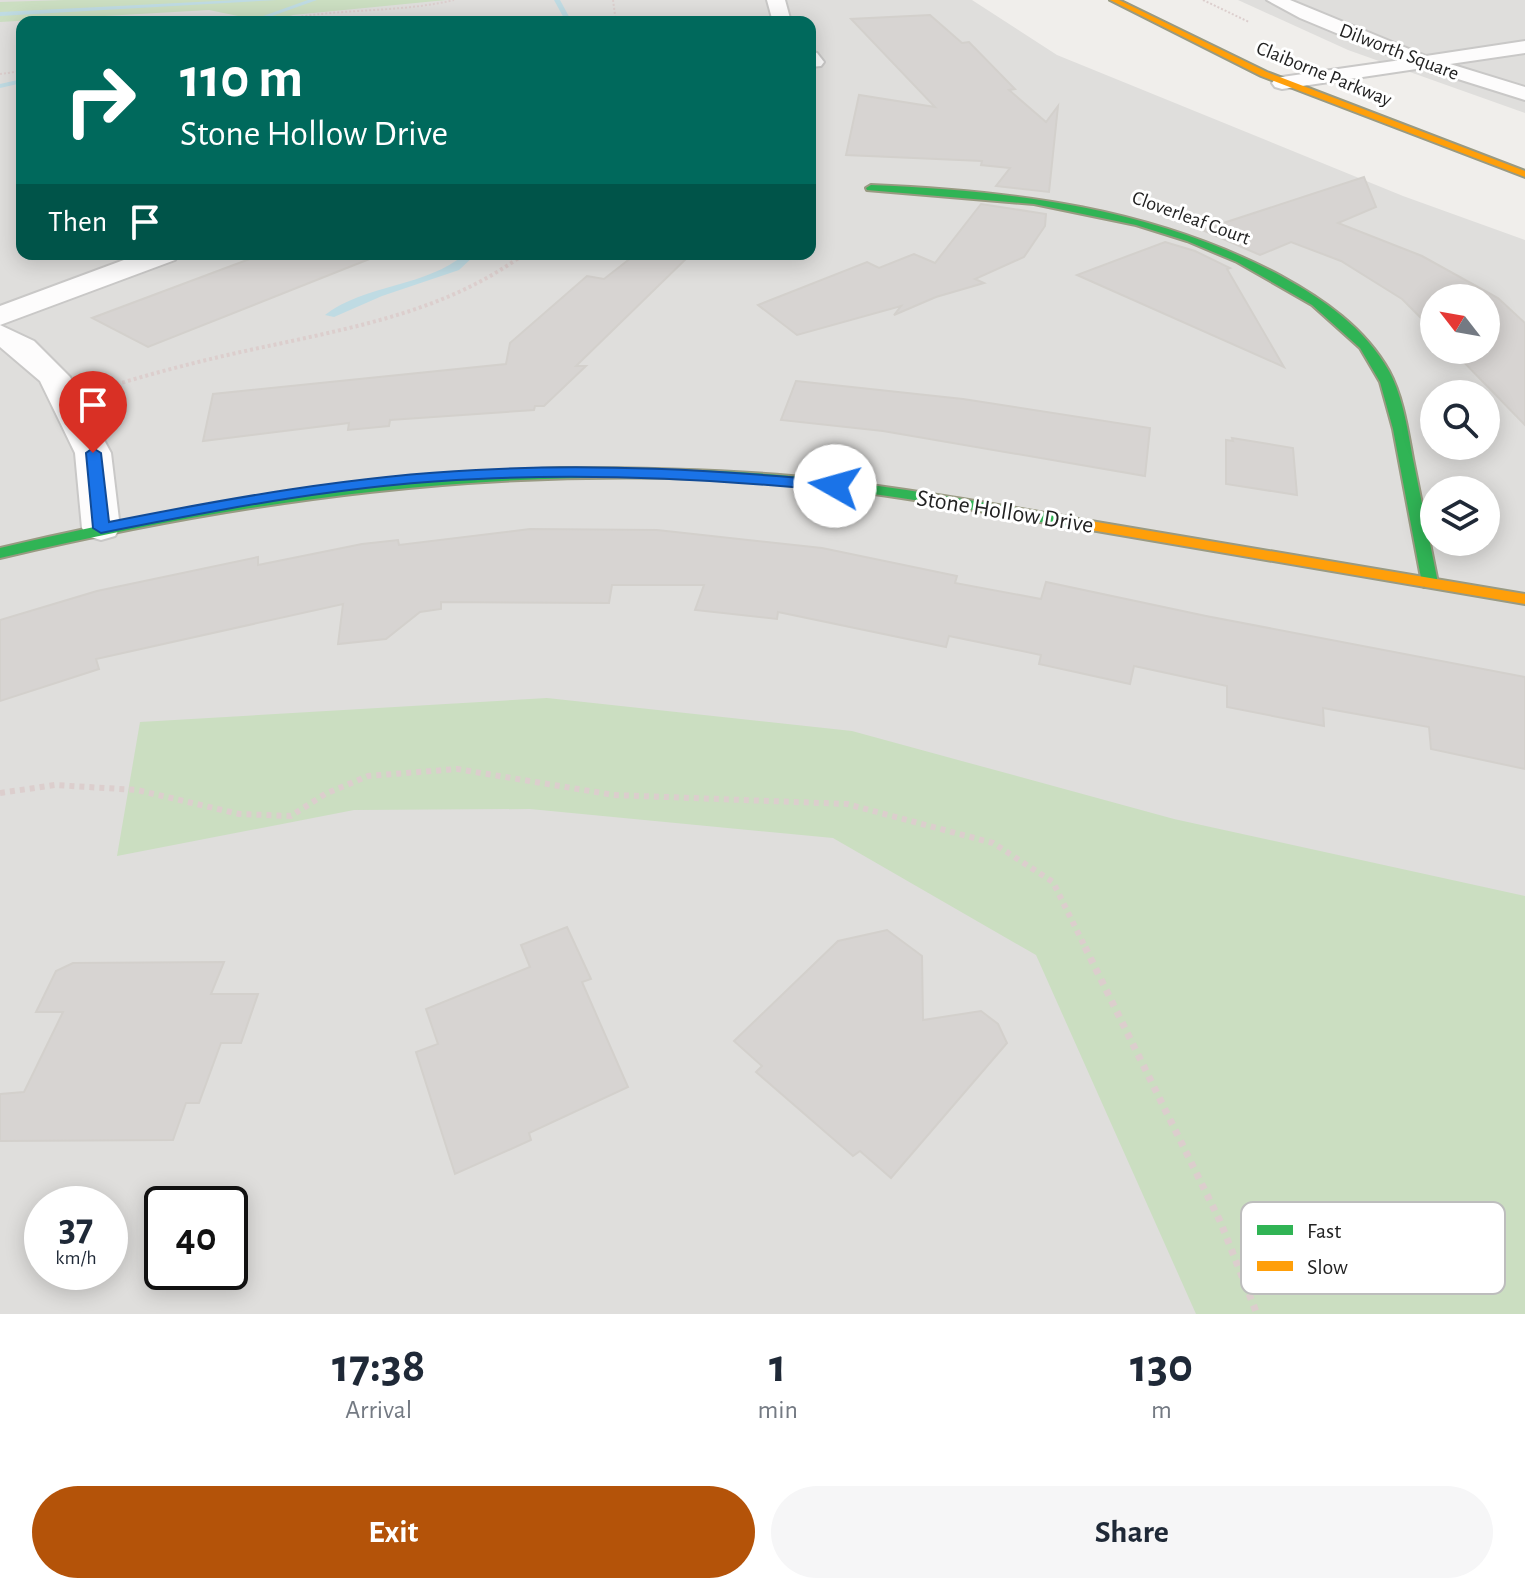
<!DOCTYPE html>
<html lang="en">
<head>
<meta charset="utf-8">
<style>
  body { margin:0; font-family:"Alegreya Sans",sans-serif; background:#f6f6f7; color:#1f2937; height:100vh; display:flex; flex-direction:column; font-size:30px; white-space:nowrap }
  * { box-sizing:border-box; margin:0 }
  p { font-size:26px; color:#747a83 }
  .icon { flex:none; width:44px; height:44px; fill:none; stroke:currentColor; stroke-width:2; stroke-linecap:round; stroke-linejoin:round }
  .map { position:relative; height:1314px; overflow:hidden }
  .details { display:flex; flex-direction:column; background:#fff; flex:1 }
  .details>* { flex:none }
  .top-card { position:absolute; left:16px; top:16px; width:800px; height:244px; border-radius:16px; box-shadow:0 4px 20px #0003; background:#00695c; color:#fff; overflow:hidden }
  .needle { width:52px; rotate:301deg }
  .controls { position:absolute; left:1420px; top:284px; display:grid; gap:16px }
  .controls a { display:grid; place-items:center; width:80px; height:80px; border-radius:50%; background:#fff; box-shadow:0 4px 20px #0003; font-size:40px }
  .speed { position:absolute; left:24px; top:1186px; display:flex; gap:16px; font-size:40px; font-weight:700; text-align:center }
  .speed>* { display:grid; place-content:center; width:104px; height:104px; border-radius:50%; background:#fff; box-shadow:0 4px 20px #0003; line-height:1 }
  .speed small { font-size:20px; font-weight:400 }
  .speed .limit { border:4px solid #111; border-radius:12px; background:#fff; color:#111 }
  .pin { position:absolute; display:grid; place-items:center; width:68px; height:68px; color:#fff; margin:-82px -34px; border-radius:50% 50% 50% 0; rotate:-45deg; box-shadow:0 0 8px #0007 }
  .pin .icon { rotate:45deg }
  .me { position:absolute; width:88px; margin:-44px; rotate:277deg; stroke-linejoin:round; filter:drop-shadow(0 0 6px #0008) }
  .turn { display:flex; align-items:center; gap:28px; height:168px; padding:0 32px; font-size:36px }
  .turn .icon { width:104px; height:104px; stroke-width:2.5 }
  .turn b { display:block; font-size:56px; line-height:68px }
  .then { display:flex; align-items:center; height:76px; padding:0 32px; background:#0003; gap:16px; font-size:30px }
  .eta { display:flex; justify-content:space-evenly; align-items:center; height:136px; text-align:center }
  .eta b { font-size:48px; font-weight:700; line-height:56px }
  .cta { display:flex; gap:16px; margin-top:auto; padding:16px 32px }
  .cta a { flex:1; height:92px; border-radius:48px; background:#b45309; color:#fff; font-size:32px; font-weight:700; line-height:92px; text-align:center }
  .cta a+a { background:#f6f6f7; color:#1f2937 }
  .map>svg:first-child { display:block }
  .residential { fill:#dfdedc; fill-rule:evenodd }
  .forest { fill:#cbdec1 }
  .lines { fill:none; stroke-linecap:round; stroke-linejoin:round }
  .stream { fill:#bfdbe3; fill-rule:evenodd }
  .building { fill:#d7d4d2; stroke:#d3d0cc; stroke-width:2 }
  .street-casing { stroke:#c9c8c7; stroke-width:4 }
  .fast-casing { stroke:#999a82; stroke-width:4 }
  .slow-casing { stroke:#999a82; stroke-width:4 }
  .path-far3 { stroke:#dccecd; stroke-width:2; stroke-dasharray:2 2; stroke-linecap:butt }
  .path-far2 { stroke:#dccecd; stroke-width:4; stroke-dasharray:3 3; stroke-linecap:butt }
  .path-far1 { stroke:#dccecd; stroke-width:6; stroke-dasharray:5 5; stroke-linecap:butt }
  .path { stroke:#dccecd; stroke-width:7; stroke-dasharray:6 6; stroke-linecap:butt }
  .street { fill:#fdfcfc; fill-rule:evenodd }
  .fast { fill:#30b455; fill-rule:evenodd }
  .slow { fill:#ff9f0a; fill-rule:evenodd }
  .route { fill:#1a73e8; stroke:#114b97; stroke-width:2 }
  .labels { text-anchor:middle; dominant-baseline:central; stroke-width:6; stroke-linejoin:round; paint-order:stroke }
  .far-street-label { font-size:20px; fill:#222; stroke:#fff }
  .street-label { font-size:24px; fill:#222; stroke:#fff }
  .key { fill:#fff; stroke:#bdbdbd; stroke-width:2 }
  .key-label { font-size:22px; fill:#222 }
</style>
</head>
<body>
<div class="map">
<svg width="1525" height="1314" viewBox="0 0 1525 1314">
  <rect width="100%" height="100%" fill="#f0eeeb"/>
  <g class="residential">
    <path d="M0,0h972l85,55 346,141 122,44v1074h-1525zM22,22h788v232h-788zM1434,298h52v52h-52zM1434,394h52v52h-52zM1434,490h52v52h-52zM42,1204h68v68h-68zM162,1204h68v68h-68z"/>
    <path d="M1238,0h287v113l-177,-63z"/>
  </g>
  <g class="forest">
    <path d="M64,0h382l-153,15 -24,7h-47l16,-6 -29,-6 -209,12v-20z"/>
    <path d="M547,698l305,33 322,88 351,77v418h-329l-160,-359 -203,-117 -303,-29 -176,1 -237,46 23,-134z"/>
  </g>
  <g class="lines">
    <g class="stream">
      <path d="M237,0h40l-277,16v-4z"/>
      <path d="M308,0h9l-62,22h-9z"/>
      <path d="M554,0h6l12,22h-6z"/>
      <path d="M22,79v4l-22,5v-4z"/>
      <path d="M465,254h11l-17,16 -77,26 -48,21 -9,-2c40,-31 102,-28 140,-61z"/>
    </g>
  </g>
  <g class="building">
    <path d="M930,15l32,28 7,-1 46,47 -6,1 37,32 12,-16 -9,86 -53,-6 14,-18 -29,-3 1,-4 -136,-6 13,-60 76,12 -84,-88z"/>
    <path d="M1364,177l12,30 -38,16 84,33 76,42 27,25v102l-73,-75h34v-52h-52v33l-32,-32 -61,-38 -50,-19 -31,13 -58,-25z"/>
    <path d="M981,204l65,10 -1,12 -21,31 -49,22 9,4 -48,14 -42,18 7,-9 -104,29 -39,-30 109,-43 12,6 35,-14 21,9z"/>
    <path d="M1165,242l30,9 35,17 -3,1 57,98 -207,-92z"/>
    <path d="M263,254l114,2 -229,91 -56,-29z"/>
    <path d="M636,254h55l-115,112h10l-42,40h-9l-1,4 -144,10 -1,6 -41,4 1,-7 -146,18 10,-47 293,-30 4,-21 77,-67 17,3z"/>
    <path d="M796,381l167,18 187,29 -5,48 -262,-45 -102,-11z"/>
    <path d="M1232,438l61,10 4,47 -71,-11v-44l7,1z"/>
    <path d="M530,529l127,1 165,18 135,28 -2,7 86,16 5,-17 160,34 319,61v92l-94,-20 -2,-22 -106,-19 1,18 -97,-19v-21l-93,-20 -4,18 -91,-20 2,-9 -92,-19 -3,11 -168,-35 -1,7 -82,-9 9,-25h-92l-3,18 -168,-1v7l-21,3 -34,27 -48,5 5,-40 -247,55 3,10 -99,32v-81l97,-29 161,-34v8l104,-21 36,-4 1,5z"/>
    <path d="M567,927l24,52 -9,3 46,105 -99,46 2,7 -76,34 -39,-122 22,-8 -12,-35 104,-42 -9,-22z"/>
    <path d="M887,930l35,26 1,64 58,-9 17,13 9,19 -116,135 -31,-27 -7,5 -97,-84 6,-6 -28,-25 104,-100z"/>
    <path d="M224,962l-13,32h47l-17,49h-20l-22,60h-13l-13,37 -173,1v-47l24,-2 39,-80h-27l20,-41 17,-8z"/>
  </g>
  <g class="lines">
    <defs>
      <g id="street">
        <path d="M767,0h18l6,22h-18z"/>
        <path d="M1267,0h23l136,56 99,-15v12l-75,11 75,23v13l-102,-32 -141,21 -7,-2 -3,-4 3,-4 7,-2 119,-17 -101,-42z"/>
        <path d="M810,51l7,2 7,9 -3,4 -11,1z"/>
        <path d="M140,254h39l-4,6 -175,65 34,16 36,36 41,76 9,75 -5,8 -14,4 -14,-4 -5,-8 -7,-75 -35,-72 -40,-34v-41z"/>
      </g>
      <g id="fast">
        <path d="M871,185c143,6 282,23 410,91 42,23 84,52 108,95 15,28 19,62 25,93 8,40 16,79 24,119l-2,4h-12l-2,-4 -29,-154 -13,-47 -20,-34 -48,-43 -75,-43 -50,-21 -51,-16 -102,-21 -167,-14 -1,-2z"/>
        <path d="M560,468c77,0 154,1 231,8 99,9 196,27 294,44l8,5 -8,5c-111,-20 -223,-42 -335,-49 -257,-15 -501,18 -750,77v-10c190,-45 365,-71 560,-80z"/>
      </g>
      <g id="slow">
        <path d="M1110,0h9l148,72 258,99v6l-264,-101z"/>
        <path d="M1085,520l440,74v10l-446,-76 -2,-3z"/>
      </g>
    </defs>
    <use href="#street" class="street-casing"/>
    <use href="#fast" class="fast-casing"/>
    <use href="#slow" class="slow-casing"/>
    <g class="path-far3">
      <path d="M613,0l3,22"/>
      <path d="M1203,0l46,22"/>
      <path d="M274,22c59,-15 121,-8 180,-22"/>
      <path d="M0,74l22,-3"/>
    </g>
    <path class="path-far2" d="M105,388c57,-18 115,-32 173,-44 87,-19 173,-36 246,-90"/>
    <path class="path-far1" d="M0,793l55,-8 82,5 102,24 52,2 34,-22 43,-18 89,-7 157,26 233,9 146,39 60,39 33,67"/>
    <path class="path" d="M1085,947l135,274 37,93"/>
    <use href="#street" class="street"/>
    <use href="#fast" class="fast"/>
    <use href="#slow" class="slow"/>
  </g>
  <path class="route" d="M93,448l8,5 8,69c121,-24 243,-46 367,-52 120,-7 239,0 359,11l7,5 -7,5c-120,-12 -237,-18 -357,-12 -127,5 -252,29 -377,54l-8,-5 -7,-75z"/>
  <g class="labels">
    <g class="far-street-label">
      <text transform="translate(1399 52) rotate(21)">Dilworth Square</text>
      <text transform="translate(1324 74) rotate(22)">Claiborne Parkway</text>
      <text transform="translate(1191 218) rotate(20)">Cloverleaf Court</text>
    </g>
    <g class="street-label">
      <text transform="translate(1005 512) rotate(9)">Stone Hollow Drive</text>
    </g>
  </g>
  <rect x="1241" y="1202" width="264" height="92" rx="12" class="key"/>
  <rect x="1257" y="1225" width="36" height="10" fill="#30b455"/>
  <rect x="1257" y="1261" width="36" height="10" fill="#ff9f0a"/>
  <g class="key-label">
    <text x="1307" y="1238">Fast</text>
    <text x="1307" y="1274">Slow</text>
  </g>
</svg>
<div class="controls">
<a><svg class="needle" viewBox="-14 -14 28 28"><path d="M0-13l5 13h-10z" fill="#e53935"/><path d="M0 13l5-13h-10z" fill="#747a83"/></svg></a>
<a><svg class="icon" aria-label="search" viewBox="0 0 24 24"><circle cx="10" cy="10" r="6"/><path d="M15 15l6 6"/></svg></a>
<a><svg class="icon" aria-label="layers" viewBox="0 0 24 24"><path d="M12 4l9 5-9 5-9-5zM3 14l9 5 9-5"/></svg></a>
</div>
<div class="speed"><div>37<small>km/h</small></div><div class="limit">40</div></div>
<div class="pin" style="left:93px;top:453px;background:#d93025"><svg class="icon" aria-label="arrive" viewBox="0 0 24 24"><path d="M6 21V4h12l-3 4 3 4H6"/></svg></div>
<svg class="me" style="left:835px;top:486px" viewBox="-20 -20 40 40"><circle r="19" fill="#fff"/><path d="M0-13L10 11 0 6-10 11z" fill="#1a73e8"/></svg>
<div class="top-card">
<div class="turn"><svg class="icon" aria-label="right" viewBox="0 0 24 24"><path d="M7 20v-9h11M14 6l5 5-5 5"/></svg><div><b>110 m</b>Stone Hollow Drive</div></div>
<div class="then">Then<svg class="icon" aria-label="arrive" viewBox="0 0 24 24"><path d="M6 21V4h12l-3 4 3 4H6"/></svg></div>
</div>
</div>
<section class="details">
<div class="eta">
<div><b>17:38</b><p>Arrival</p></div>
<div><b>1</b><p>min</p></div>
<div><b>130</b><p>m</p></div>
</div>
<div class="cta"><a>Exit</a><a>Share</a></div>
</section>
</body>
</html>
